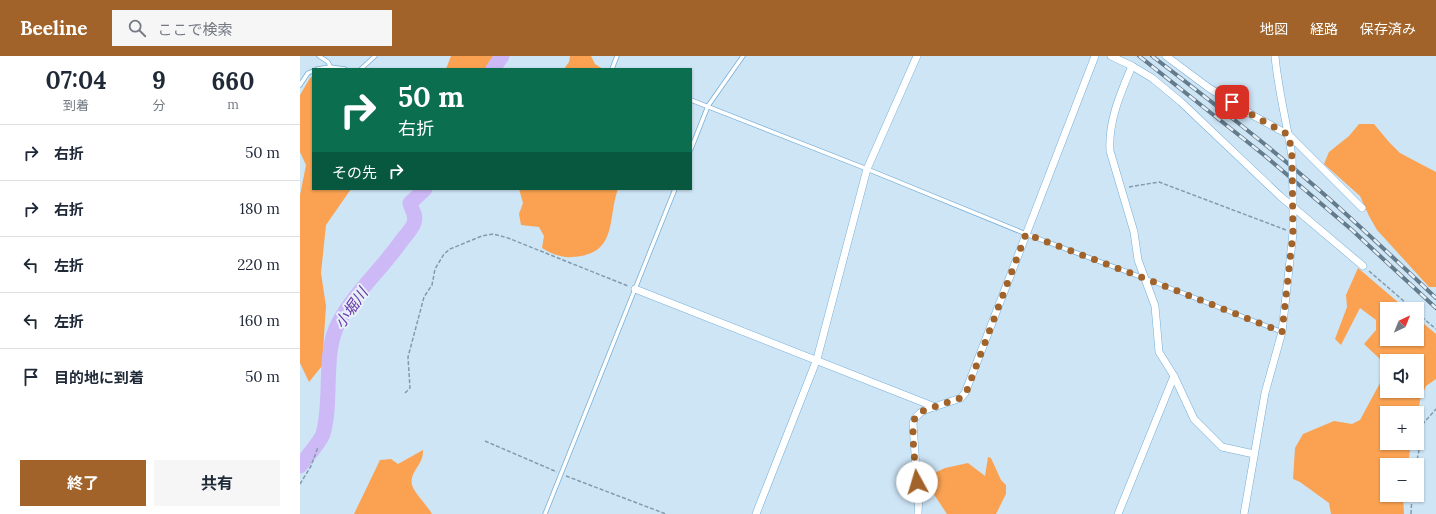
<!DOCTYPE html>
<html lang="ja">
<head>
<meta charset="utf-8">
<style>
  body { margin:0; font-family:Lora,"Noto Sans JP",serif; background:#f6f6f7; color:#1f2937; height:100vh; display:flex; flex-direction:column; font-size:15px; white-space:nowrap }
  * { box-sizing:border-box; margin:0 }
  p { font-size:13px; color:#747a83 }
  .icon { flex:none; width:22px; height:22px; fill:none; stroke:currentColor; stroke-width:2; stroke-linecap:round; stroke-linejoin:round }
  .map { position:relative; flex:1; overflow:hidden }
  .side { display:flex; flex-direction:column; background:#fff; width:300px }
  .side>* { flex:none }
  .hud { position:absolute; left:12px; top:12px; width:380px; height:122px; border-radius:0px; box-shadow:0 1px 3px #0004; background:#0b6e4f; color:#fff; overflow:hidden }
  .needle { width:26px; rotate:43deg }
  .tools { position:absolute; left:1080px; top:246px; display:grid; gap:8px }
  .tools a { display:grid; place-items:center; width:44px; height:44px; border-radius:0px; background:#fff; box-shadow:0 1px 3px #0004; font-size:20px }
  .pin { position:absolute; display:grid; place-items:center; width:34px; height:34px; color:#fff; margin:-17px; border-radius:8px; box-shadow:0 2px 6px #0006 }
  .me { position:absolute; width:44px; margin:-22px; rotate:354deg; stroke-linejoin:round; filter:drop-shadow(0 0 3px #0008) }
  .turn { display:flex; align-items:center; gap:14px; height:84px; padding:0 20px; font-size:18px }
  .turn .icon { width:52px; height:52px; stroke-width:2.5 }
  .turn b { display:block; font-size:28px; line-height:34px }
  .then { display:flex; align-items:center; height:38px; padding:0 20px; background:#0003; gap:8px; font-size:15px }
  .eta { display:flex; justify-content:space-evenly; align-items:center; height:68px; text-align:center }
  .eta b { font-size:24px; font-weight:700; line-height:28px }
  .action { display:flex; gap:8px; margin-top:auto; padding:8px 20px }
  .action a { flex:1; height:46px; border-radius:0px; background:#a16329; color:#fff; font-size:16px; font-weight:700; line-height:46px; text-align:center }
  .action a+a { background:#f6f6f7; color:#1f2937 }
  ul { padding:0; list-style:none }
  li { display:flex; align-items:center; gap:12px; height:56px; padding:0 20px; border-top:1px solid #e0e1e3 }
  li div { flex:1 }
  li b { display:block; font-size:15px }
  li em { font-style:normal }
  header { display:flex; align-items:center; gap:24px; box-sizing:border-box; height:56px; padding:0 20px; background:#a16329; color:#fff }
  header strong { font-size:19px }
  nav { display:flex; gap:22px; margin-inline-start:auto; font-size:14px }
  .search { width:280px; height:36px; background:#f6f6f7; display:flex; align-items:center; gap:10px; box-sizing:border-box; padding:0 14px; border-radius:0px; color:#747a83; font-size:15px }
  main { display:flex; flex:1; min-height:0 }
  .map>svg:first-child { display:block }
  .green { fill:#faa252 }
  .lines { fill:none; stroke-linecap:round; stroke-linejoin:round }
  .river { stroke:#ceb9f7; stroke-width:15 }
  .service-casing { stroke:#75aed8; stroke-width:5 }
  .minor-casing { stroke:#75aed8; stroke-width:8 }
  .path { stroke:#849bac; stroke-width:1.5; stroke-dasharray:4 2; stroke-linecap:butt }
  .service { stroke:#fff; stroke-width:3.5 }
  .minor { stroke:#fff; stroke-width:7 }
  .rail-casing { stroke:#647b8c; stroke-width:4 }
  .rail { stroke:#e5f0f9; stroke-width:2.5; stroke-dasharray:8; stroke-linecap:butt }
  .minor-bridge-casing { stroke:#75aed8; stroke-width:8; stroke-linecap:butt }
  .minor-bridge { stroke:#fff; stroke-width:7 }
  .route { stroke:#a16329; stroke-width:7; stroke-dasharray:0 12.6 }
  .labels { text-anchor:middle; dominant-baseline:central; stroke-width:4; stroke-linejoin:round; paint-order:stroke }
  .water-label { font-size:15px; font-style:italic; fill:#6933a7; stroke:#e5f0f9 }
</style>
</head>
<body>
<header>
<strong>Beeline</strong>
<div class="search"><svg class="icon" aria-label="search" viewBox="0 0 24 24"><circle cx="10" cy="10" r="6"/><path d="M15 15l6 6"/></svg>ここで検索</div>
<nav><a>地図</a><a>経路</a><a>保存済み</a></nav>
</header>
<main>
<section class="side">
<div class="eta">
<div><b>07:04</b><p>到着</p></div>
<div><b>9</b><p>分</p></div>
<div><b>660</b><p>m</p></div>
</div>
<ul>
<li><svg class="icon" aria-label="right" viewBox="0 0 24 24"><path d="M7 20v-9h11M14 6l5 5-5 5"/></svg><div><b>右折</b></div><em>50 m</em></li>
<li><svg class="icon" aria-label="right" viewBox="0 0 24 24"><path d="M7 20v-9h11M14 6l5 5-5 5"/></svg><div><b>右折</b></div><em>180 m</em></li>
<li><svg class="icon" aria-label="left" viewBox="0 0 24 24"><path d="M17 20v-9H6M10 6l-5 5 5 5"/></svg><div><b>左折</b></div><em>220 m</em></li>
<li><svg class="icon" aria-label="left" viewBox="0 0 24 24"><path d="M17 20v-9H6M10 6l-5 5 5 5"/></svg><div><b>左折</b></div><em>160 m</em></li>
<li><svg class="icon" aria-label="arrive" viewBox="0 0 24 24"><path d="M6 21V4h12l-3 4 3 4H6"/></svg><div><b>目的地に到着</b></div><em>50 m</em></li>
</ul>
<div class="action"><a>終了</a><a>共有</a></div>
</section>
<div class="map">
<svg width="1136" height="458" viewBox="0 0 1136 458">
  <rect width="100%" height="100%" fill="#cee5f6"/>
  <g class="green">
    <path d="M151,0h45l-8,13h-42z"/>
    <path d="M270,0h21l4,8 8,5h-39l5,-7z"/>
    <path d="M13,20v113h38l-25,36 -5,48 5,33 -4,60 -13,16 -9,-19v-168l6,-30 -6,-13v-57l10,-17z"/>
    <path d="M1059,68h15l15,18 11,11 36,19v115h-7l-52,-57 -8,-14 -9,-20 -36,-32 5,-12 20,-16z"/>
    <path d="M219,133h99c-10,27 -1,61 -37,67 -17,3 -25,0 -39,-8l2,-12 -5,-9 -18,-2 -2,-11 4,-11z"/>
    <path d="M1058,212l48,41h-19v30h30v-21l19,16v45l-10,7 -6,14 -3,21v-8h-30v30h24l-3,22h-21v30h16l1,19h-73l-2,-11 -29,-21 -7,-3 2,-31 8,-14 31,-13 18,3 8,-4 27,-50v21h30v-30h-30v3l-6,-4 -17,-16 12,-14v-10l-16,-12 -19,37 -6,-6 12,-32 -1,-12z"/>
    <path d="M123,394c1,15 -14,21 -11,35 3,9 15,20 20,29h-78l26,-54 11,-1 7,5z"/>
    <path d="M688,401l3,1 10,22 5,5v9l-10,20h-49l-24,-36 22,-10 23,-5 17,13z"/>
  </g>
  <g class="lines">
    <g class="river">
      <path d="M193,13l9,-13"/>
      <path d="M0,410c6,-8 20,-24 23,-32 10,-34 -1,-82 16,-112 16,-30 44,-54 63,-82 4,-5 10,-11 12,-17 3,-9 -3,-13 -4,-20l15,-14"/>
    </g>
    <defs>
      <g id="service">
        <path d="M19,0l9,6 3,6"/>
        <path d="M17,13l13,-2 15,2"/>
        <path d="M61,13l14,-13"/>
        <path d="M312,13l5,-13"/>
        <path d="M0,29l8,-12 5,-2"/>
        <path d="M391,44l176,69 159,65 131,49 125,49"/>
        <path d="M391,93l17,-43 35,-50"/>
        <path d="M245,458l130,-325"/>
      </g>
      <g id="minor">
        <path d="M811,0l21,10 20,12 29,24 99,94 83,70"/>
        <path d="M866,0l43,32 45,28 35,19 73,73"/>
        <path d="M975,0c3,34 12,67 17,101"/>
        <path d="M832,10c-11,26 -24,55 -22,85l24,81 4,28 17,46 4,46 15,24 20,43 28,28 32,7"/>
        <path d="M335,233l300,118"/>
        <path d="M456,458l61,-155 50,-190 50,-113"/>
        <path d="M618,458l1,-20 -3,-25 -3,-46 2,-5 5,-5 5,-3 36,-12 4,-5 130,-337"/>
        <path d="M818,458l56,-138"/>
        <path d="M944,458l21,-121 17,-61 11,-99v-38"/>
      </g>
    </defs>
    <use href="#service" class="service-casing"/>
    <use href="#minor" class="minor-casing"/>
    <g class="path">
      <path d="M829,131l30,-5 127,48"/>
      <path d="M1069,215l44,38"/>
      <path d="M1117,257l19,16"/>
      <path d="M105,337l5,-5 -2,-31 16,-60 8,-12 3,-16 9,-15 6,-5 32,-13 11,-2 15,4 120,48"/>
      <path d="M185,385l72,31"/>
      <path d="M1115,409c5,-12 5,-24 5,-38l16,-18"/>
      <path d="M266,420l100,38"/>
      <path d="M0,428l11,-18 7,-19"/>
      <path d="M1111,458l1,-19"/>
    </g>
    <use href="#service" class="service"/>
    <use href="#minor" class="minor"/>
    <defs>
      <g id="rail">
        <path d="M839,0l125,99 88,75 84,78"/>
        <path d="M852,0c56,43 112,86 166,133 40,35 79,72 118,109"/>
      </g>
    </defs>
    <use href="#rail" class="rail-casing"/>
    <use href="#rail" class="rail"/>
    <defs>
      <path id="minor-bridge" d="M992,101l1,38"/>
    </defs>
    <use href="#minor-bridge" class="minor-bridge-casing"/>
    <use href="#minor-bridge" class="minor-bridge"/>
  </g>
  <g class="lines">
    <path class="route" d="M617,426c-1,-12 -7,-55 -2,-64 2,-4 6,-6 10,-8l36,-12 5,-5 60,-159 131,49 125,49 11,-99 -1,-76 -3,-22 -35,-19 -22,-14"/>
  </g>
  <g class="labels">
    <g class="water-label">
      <text transform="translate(51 252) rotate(-55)">小堀川</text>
    </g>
  </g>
</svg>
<div class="tools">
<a><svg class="needle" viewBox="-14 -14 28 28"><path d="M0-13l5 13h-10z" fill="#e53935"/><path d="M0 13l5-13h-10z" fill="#747a83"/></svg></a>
<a><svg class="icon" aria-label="sound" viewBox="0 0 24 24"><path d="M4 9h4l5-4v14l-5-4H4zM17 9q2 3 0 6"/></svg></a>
<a>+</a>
<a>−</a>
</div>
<div class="pin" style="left:932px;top:46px;background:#d93025"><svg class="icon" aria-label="arrive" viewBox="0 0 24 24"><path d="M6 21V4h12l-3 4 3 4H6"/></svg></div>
<svg class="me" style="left:617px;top:426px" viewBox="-20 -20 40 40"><circle r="19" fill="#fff"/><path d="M0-13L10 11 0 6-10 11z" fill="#a16329"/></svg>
<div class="hud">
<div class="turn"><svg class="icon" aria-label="right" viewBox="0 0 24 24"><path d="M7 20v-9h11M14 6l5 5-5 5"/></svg><div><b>50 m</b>右折</div></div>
<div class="then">その先<svg class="icon" aria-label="right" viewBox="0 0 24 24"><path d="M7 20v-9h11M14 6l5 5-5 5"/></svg></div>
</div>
</div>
</main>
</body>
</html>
